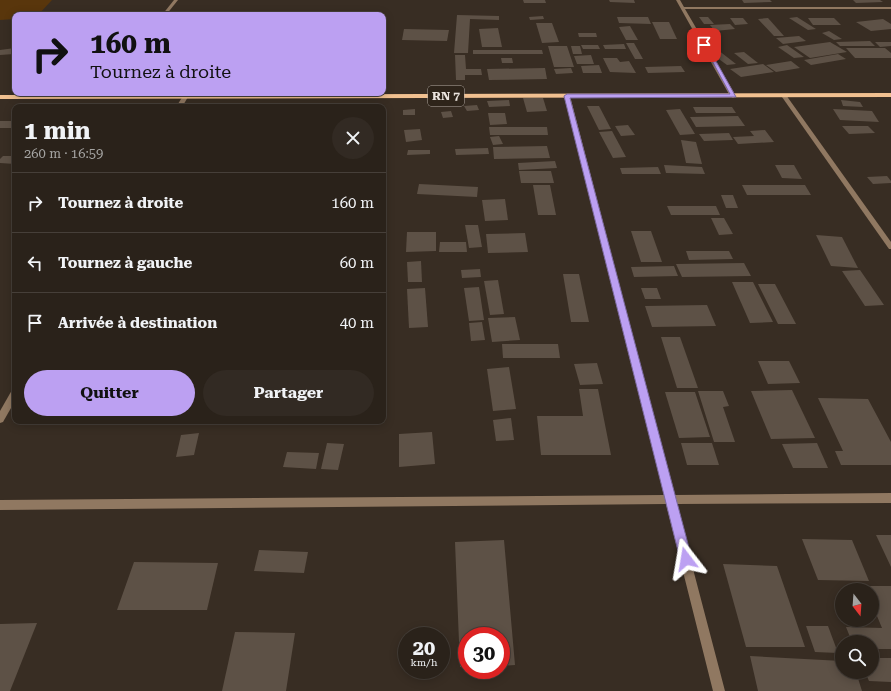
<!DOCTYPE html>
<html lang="fr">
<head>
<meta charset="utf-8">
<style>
  body { margin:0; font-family:"Roboto Serif",serif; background:#322a23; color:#f1f3f6; height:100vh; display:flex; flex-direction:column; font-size:15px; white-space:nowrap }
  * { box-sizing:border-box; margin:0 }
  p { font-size:13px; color:#a5a4a2 }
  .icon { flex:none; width:22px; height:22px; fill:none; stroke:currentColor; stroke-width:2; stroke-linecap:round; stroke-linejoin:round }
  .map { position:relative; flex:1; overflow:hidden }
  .sheet { position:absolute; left:12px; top:104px; width:374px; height:320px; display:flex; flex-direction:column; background:#2a221a; border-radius:8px; box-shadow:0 2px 10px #0003,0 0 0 1px #463f39 }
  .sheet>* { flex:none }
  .banner { position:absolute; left:12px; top:12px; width:374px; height:84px; border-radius:8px; box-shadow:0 2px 10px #0003,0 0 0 1px #463f39; background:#bca0f2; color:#111; overflow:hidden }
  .needle { width:26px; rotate:163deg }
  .controls { position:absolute; left:835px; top:583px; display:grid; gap:8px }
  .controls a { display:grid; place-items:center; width:44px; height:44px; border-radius:50%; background:#2a221a; box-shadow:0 2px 10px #0003,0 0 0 1px #463f39; font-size:20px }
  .speed { position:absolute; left:398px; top:627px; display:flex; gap:8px; font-size:20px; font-weight:700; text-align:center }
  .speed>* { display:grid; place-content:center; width:52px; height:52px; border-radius:50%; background:#2a221a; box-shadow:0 2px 10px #0003,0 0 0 1px #463f39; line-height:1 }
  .speed small { font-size:10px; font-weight:400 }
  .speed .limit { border:6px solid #d22; background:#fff; color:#111 }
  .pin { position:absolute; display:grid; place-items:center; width:34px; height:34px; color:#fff; margin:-17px; border-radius:8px; box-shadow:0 2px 6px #0006 }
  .me { position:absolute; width:44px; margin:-22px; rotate:346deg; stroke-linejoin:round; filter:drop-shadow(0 0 3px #0008) }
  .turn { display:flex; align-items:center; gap:14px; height:84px; padding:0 12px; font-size:18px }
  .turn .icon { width:52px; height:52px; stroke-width:2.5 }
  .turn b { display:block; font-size:28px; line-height:34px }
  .round { display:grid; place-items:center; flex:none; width:42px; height:42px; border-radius:21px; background:#322a23 }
  .headline { display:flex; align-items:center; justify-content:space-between; height:68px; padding:0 12px }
  h1 { font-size:24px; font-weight:700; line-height:30px }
  .action { display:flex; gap:8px; margin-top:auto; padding:8px 12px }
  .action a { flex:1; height:46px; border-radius:24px; background:#bca0f2; color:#111; font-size:16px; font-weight:700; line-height:46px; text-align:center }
  .action a+a { background:#322a23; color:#f1f3f6 }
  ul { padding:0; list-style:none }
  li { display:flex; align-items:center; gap:12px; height:60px; padding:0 12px; border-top:1px solid #463f39 }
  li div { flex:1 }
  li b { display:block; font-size:15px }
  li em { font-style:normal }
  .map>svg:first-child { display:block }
  .green { fill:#59360c }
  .building { fill:#5d5146 }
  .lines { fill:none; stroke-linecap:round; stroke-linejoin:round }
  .street { fill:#907861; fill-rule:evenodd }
  .primary { fill:#f1c090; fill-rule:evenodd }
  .route { fill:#bca0f2; stroke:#7a689d }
  .labels { text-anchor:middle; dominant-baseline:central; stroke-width:3; stroke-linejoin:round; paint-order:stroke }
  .shield { fill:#2e241a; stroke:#b2aaa3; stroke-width:1 }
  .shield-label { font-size:12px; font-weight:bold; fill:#ebe4de }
</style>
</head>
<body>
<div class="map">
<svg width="891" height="691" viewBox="0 0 891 691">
  <rect width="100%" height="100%" fill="#382d23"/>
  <path class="green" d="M0,0h52l-14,15h-23v4l-15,1z"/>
  <g class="building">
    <path d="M523,0h22l1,3h-22z"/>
    <path d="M609,0h25l1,3 -25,-1z"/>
    <path d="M742,0h28l2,2 -28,1z"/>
    <path d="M853,0h27l3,2 -27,1z"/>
    <path d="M457,15l42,1v4l-29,-1 -2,34h-14z"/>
    <path d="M543,16l1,3 -14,1 -1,-3z"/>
    <path d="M617,17h31l3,7 -32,-1z"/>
    <path d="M699,17h9l6,7h-10z"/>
    <path d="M797,17l19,12 -8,1 -19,-12z"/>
    <path d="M730,18h13l5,6 -13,1z"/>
    <path d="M768,18l16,18h-10l-16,-17z"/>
    <path d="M808,18h26l7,7h-28z"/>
    <path d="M883,19l8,5v5l-20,2 -15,-9z"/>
    <path d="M652,22h17l8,17h-17z"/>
    <path d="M536,23h16l7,19 -17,1z"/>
    <path d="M730,24l5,5 -20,2 -5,-6z"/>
    <path d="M630,26l8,14h-12l-7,-13z"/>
    <path d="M498,28l4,19h-20l-3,-18z"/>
    <path d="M404,29l45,1 -2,11 -45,-1z"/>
    <path d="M829,31l13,8 -8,1 -12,-7z"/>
    <path d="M578,33h18l1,4h-18z"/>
    <path d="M799,36l7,5 -23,3 -7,-6z"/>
    <path d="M870,41l5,5h-35l-4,-4z"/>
    <path d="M830,42l17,10 -37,6 -16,-11z"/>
    <path d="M875,42h16v4l-11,1z"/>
    <path d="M626,43h8l9,16h-8z"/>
    <path d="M711,43l7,5 -6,1 -8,-5z"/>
    <path d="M624,44l2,5h-21l-2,-4z"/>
    <path d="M581,45h17l2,4h-17z"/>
    <path d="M787,45l17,12 -10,1 -16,-11z"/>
    <path d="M548,46h19l7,21h-20z"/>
    <path d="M571,46h9l2,8h-9z"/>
    <path d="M15,48l-1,6 -14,1v-5z"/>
    <path d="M846,48h39l6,5v5h-36z"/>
    <path d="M473,50h69l1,4h-70z"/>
    <path d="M718,50l18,14 -9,1 -18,-13z"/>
    <path d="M744,52l14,11 -10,1 -14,-11z"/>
    <path d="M838,54l8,5 -35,6 -7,-5z"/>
    <path d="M455,55h10l1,14h15l1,6h-17v5h-9z"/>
    <path d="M591,55l3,9h-17l-3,-8z"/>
    <path d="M501,58h11l1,5h-11z"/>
    <path d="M603,58h14l3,4 9,-1 7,12 -26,-1z"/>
    <path d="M791,61l9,7 -24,4 -10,-7z"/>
    <path d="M763,64l11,8 -33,5 -11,-8z"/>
    <path d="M599,65l3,8h-19l-2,-7z"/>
    <path d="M681,66l4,6 -37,1 -3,-6z"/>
    <path d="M545,68l2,11 -58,1 -2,-11z"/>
    <path d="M571,68l2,5 -17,1 -2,-5z"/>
    <path d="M523,98h20l4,13 -20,1z"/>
    <path d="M509,100l1,6 -21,1 -2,-6z"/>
    <path d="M841,100l19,2 3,5 -20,-1z"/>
    <path d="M377,104v3h-24v-2z"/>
    <path d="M477,105l2,5 -12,1 -3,-5z"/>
    <path d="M587,106h12l12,23 -12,1z"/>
    <path d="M693,107h39l4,6h-40z"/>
    <path d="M415,109v6h-12v-5z"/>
    <path d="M680,109l15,25 -15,1 -14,-25z"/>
    <path d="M833,109l39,2 7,11 -39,-2z"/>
    <path d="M451,111l2,6 -10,1 -2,-6z"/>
    <path d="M488,113h17l2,11 -17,1z"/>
    <path d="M738,116l7,10 -49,1 -6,-10z"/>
    <path d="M0,121h15v5l-2,2h-13z"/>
    <path d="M628,125l7,10 -14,1 -6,-10z"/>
    <path d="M842,126h26l7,7 -26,1z"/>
    <path d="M489,127h58l1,8h-58z"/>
    <path d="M420,129l2,11 -16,2 -2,-12z"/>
    <path d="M765,130l9,12 -36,2 -5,-7 21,-1 -4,-5z"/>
    <path d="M612,131l14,26 -13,1 -14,-26z"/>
    <path d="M729,133l4,7 -29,1 -5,-7z"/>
    <path d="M499,136l4,8 -10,1 -3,-8z"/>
    <path d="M681,140l15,2 6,22 -16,-1z"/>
    <path d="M547,146l3,12 -56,1 -1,-12z"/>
    <path d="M488,148l1,6 -33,1 -1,-6z"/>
    <path d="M408,150h22v4l-23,1z"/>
    <path d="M3,156h12v8l-15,-1v-4z"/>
    <path d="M555,161l2,7 -38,2 -1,-7z"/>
    <path d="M664,165l38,2 3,7 -39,-1z"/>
    <path d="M775,165h19l8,14 -20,-1z"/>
    <path d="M658,167l3,7h-39l-2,-6z"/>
    <path d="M519,171h32l3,12h-33z"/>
    <path d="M887,176l4,5v2l-18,1 -6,-7z"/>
    <path d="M419,184l59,3 -1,10 -60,-3z"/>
    <path d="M533,185h17l6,30h-18z"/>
    <path d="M742,185h63l6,10h-64z"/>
    <path d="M721,195h12l5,13h-12z"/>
    <path d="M505,199l3,21 -23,1 -3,-21z"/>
    <path d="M667,206h49l4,9h-49z"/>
    <path d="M711,218h13l9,16 -14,1z"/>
    <path d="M465,225h13l4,22 -13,1z"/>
    <path d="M631,231h20l11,31h-21z"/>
    <path d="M407,232h29v19l-30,1z"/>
    <path d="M525,233l3,19 -40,1 -2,-19z"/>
    <path d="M816,235l26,2 16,31 -27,-2z"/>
    <path d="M440,242h26l1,10h-28z"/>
    <path d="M686,251h43l4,8 -44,1z"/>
    <path d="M421,261l1,21h-14l-1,-20z"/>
    <path d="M744,263l7,13 -69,1 -6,-13z"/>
    <path d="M674,266l4,10 -44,1 -3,-10z"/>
    <path d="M480,269l1,8 -19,1 -1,-8z"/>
    <path d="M860,270l24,35 -19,1 -23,-35z"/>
    <path d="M563,274h16l10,48h-18z"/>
    <path d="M498,280l6,34 -14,1 -6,-34z"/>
    <path d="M732,282h21l20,40 -23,1z"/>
    <path d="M758,284h17l21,40h-18z"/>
    <path d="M479,287l5,33 -15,1 -5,-33z"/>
    <path d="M425,288l3,39 -19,1 -2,-39z"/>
    <path d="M641,288h16l4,11h-16z"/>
    <path d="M707,305l9,21 -64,1 -7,-21z"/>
    <path d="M515,317l5,23 -28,2 -4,-24z"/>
    <path d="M482,322l3,18 -14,1 -2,-18z"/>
    <path d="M661,337h19l18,51h-21z"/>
    <path d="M502,344h56l2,14h-57z"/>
    <path d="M758,361h31l11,22 -32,1z"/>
    <path d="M597,363l6,21 -23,1 -6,-21z"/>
    <path d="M509,367l7,42 -23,2 -6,-42z"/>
    <path d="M579,389h19l13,66h-70l-4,-39h46z"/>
    <path d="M792,390l23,48 -44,1 -20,-48z"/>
    <path d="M698,391h25l6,15 -6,1 12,35h-21z"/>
    <path d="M665,392h30l15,45 -31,1z"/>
    <path d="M818,398l50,1 23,43v23h-50l-6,-14h8z"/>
    <path d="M511,418l3,22 -18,1 -3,-21z"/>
    <path d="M432,432l3,32 -36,3v-33z"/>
    <path d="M199,433l-5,22 -18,2 5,-22z"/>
    <path d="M327,443l17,1 -6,26 -17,-1z"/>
    <path d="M681,443h31l7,22h-32z"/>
    <path d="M817,443l11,25h-35l-11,-24z"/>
    <path d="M287,452l32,1 -3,16 -33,-2z"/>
    <path d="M876,535h15v32z"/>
    <path d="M802,539l50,1 17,41 -51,-1z"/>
    <path d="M504,540l11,125 -14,1v-30h-34v31h-7l-5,-125z"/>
    <path d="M259,550l49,2 -4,21 -50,-2z"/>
    <path d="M134,562l84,1 -11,47h-90z"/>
    <path d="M723,564l54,2 28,81h-59z"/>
    <path d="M864,586h27v63h-19v-7h-20l-6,-15 36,1 -10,-24v-14h-6z"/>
    <path d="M37,623l-27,68h-10v-67z"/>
    <path d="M806,626h22l10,27 -23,-1z"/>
    <path d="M235,632l60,1 -9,58h-64z"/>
    <path d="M750,656l92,5v11h14l6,19h-104z"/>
    <path d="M872,658h19v24l-22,-1 -4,-9h7z"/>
  </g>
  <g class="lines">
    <g class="street">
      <path d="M174,0h4l-12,15h-4z"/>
      <path d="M676,0h4l4,7h207v2h-206l51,87 -3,2 -3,-2z"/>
      <path d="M567,94l3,2 104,399 217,-2v10l-215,1 49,187h-12l-47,-187 -666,6v-10l664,-5 -100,-399z"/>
      <path d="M185,95l3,2 -6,10h-6l7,-11z"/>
      <path d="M782,95h4l105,147v7h-2l-107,-152z"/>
      <path d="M15,389v12l-12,21 -3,1v-12l12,-21z"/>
    </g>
    <path class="primary" d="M891,93v4l-891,2v-4z"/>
  </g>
  <path class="route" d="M703,44l4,1 29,52 -166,1 122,461 -2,4 -4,2 -4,-2 -2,-4 -116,-463 3,-2h163z"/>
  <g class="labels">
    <rect class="shield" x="428" y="86" width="36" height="20" rx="3"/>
    <g class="shield-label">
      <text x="446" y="96">RN 7</text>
    </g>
  </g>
</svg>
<div class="controls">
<a><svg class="needle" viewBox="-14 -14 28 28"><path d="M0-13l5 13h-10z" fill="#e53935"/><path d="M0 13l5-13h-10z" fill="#a5a4a2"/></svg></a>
<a><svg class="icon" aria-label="search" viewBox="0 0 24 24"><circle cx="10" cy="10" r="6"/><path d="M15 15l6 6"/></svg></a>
</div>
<div class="speed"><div>20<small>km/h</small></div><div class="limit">30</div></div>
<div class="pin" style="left:704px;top:45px;background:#d93025"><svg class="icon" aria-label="arrive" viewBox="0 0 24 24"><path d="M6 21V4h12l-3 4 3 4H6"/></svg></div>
<svg class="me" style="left:686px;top:559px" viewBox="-20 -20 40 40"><path d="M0-17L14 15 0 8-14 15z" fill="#bca0f2" stroke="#fff" stroke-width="4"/></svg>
<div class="banner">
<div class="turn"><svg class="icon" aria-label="right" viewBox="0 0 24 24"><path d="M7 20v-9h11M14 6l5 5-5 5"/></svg><div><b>160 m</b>Tournez à droite</div></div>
</div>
<section class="sheet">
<div class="headline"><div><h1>1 min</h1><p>260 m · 16:59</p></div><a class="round"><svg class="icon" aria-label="close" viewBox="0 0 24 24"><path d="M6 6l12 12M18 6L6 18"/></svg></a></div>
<ul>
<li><svg class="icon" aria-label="right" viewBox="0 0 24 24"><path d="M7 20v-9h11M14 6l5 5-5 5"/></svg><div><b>Tournez à droite</b></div><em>160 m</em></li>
<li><svg class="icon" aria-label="left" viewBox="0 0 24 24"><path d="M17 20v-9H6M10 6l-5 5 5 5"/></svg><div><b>Tournez à gauche</b></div><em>60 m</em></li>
<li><svg class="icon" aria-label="arrive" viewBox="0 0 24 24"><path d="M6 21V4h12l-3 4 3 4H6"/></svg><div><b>Arrivée à destination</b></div><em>40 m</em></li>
</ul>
<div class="action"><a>Quitter</a><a>Partager</a></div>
</section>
</div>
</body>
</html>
